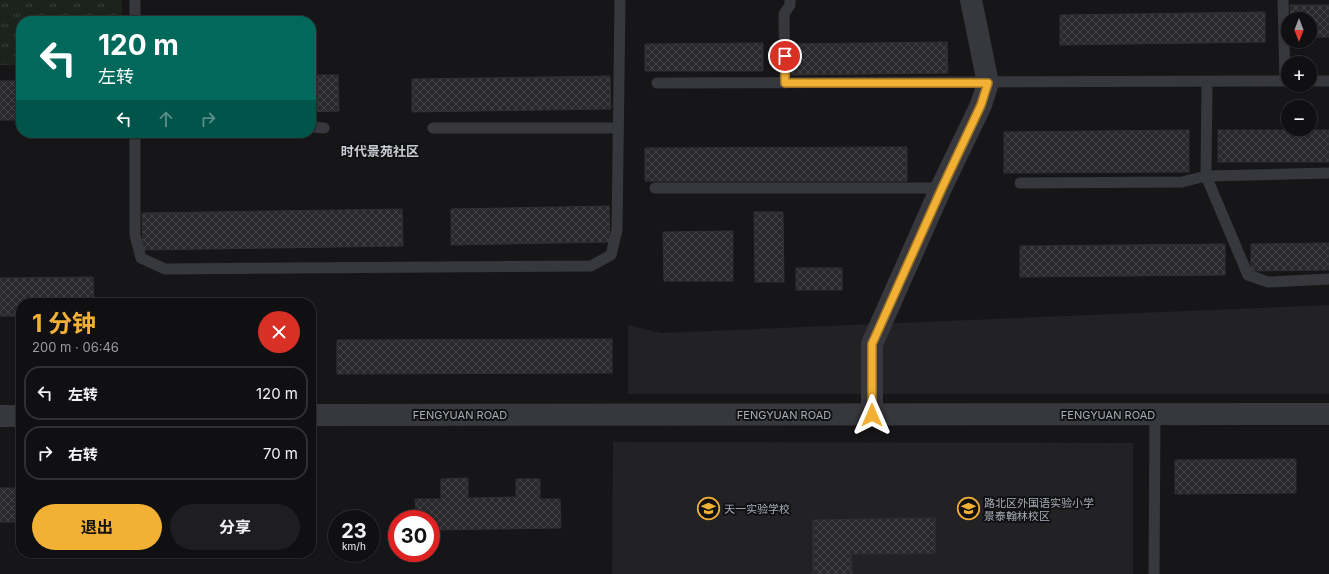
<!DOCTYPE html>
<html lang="zh">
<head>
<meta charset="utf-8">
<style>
  body { margin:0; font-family:Inter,"Noto Sans SC",sans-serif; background:#1e1e20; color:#f1f3f6; height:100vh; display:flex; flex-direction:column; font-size:15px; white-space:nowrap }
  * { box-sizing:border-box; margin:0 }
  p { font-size:13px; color:#9c9d9f }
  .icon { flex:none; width:22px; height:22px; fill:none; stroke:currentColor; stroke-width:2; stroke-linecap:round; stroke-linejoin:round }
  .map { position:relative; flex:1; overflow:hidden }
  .side { position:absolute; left:16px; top:298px; width:300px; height:260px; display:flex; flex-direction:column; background:#101012; border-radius:16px; box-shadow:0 1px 3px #0004,0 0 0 1px #303032 }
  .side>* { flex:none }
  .hud { position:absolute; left:16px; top:16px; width:300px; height:122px; border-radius:16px; box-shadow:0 1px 3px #0004,0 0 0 1px #303032; background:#00695c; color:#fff; overflow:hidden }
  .needle { width:26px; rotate:180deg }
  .controls { position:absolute; left:1281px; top:12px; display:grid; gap:8px }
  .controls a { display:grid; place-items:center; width:36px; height:36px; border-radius:50%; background:#101012; box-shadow:0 1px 3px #0004,0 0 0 1px #303032; font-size:20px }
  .speed { position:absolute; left:328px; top:510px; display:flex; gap:8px; font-size:20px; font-weight:700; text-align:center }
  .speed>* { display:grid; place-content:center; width:52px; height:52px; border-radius:50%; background:#101012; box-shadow:0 1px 3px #0004,0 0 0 1px #303032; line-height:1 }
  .speed small { font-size:10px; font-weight:400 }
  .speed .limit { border:6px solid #d22; background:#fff; color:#111 }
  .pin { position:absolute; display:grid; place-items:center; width:34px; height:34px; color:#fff; margin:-17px; border:2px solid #fff; border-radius:50%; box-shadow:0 1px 4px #0007 }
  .me { position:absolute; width:44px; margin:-22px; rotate:0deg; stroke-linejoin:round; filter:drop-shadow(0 0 3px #0008) }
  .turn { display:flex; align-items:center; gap:14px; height:84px; padding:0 16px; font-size:18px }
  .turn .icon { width:52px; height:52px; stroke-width:2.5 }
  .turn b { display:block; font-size:28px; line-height:34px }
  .lanes { display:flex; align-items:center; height:38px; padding:0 16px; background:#0003; justify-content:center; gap:20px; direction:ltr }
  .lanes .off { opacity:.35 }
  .round { display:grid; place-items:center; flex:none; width:42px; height:42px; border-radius:21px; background:#1e1e20 }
  .head { display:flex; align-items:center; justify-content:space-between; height:68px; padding:0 16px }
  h1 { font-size:24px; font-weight:700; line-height:30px; color:#f2b134 }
  .cta { display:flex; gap:8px; margin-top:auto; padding:8px 16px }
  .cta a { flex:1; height:46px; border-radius:24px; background:#f2b134; color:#111; font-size:16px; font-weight:700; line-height:46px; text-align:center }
  .cta a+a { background:#1e1e20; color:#f1f3f6 }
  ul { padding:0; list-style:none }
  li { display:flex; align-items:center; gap:12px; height:54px; margin:0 8px 6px; padding:0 8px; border:2px solid #303032; border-radius:16px }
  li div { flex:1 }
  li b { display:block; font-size:15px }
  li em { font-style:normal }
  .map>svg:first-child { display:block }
  .built { fill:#222225 }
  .grass { fill:url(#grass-tufts) }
  .building { fill:url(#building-cross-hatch); stroke:#303034 }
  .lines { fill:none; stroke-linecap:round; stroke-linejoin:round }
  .service { stroke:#37383d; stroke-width:11 }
  .minor { stroke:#37383d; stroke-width:22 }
  .tertiary { stroke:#37383d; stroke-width:22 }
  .route-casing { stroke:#9d7322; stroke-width:10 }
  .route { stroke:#f2b134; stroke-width:7 }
  .labels { text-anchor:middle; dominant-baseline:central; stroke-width:4; stroke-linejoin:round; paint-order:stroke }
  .street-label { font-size:11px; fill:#a8adb8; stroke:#111113 }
  .poi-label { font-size:11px; fill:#a8adb8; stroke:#111113; text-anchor:start }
  .quarter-label { font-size:13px; font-weight:bold; fill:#c9ccd4; stroke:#111113 }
</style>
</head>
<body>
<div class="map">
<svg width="1329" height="574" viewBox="0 0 1329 574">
  <defs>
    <pattern id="grass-tufts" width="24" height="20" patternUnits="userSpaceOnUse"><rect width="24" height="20" fill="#1c231d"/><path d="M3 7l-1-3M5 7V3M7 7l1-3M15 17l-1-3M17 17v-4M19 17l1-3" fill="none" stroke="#3a403c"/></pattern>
    <pattern id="building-cross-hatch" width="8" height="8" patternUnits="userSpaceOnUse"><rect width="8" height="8" fill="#29292c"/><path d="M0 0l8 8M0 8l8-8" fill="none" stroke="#454548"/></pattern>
  </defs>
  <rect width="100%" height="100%" fill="#161618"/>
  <g class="built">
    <path d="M1329,305v89h-701v-69l33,8z"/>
    <path d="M613,442l520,1v131h-521z"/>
  </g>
  <path class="grass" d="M0,0h122v21h-101v44h-21z"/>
  <g class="building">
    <path d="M1290,5h39v32h-19v-18h-19z"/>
    <path d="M1265,12v30l-205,3v-30z"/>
    <path d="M947,42l1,31 -159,2 -1,-31z"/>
    <path d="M763,43v28h-118v-27z"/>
    <path d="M311,75h27l1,36 -28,1z"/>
    <path d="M610,76l1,33 -199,3v-33z"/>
    <rect x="0" y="81" width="21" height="39"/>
    <path d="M1189,130v42l-185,1v-41z"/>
    <rect x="1218" y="130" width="111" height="32"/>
    <path d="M907,147v34h-262v-33z"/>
    <path d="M609,206l1,36 -159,3v-36z"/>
    <path d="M402,209l1,37 -260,4 -1,-37z"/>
    <path d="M754,212h29l1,70h-29z"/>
    <path d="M733,231v50h-69l-1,-49z"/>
    <path d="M1329,243v27l-78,1v-27z"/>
    <path d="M1225,244v31l-205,2v-31z"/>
    <rect x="796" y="268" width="46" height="22"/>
    <path d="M93,277l1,26h-73v13h-21v-38z"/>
    <path d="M612,339v34l-275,1v-34z"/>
    <path d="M1296,459v34l-121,1v-34z"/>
    <path d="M16,477h5v45h-21v-34h16z"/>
    <path d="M468,478v20l48,-1v-18h24v20h20l1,29 -130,2v-11h-15l-1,-20h26v-20z"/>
    <path d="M935,518v35l-84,1 1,20h-39v-54z"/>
  </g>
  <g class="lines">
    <g class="service">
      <path d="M135,0v21"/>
      <path d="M1283,0l2,81"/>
      <path d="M1310,81h19"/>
      <path d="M1207,82l-1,94 42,99 20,7 61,-3"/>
      <path d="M657,83l631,-2"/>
      <path d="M785,83l-1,-69 6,-9v-5"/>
      <path d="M311,127l13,1"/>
      <path d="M433,128h185"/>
      <path d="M135,133v102l6,23 24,11 426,-3 20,-11 6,-25 3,-230"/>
      <path d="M1020,183l162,-1 24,-6 123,-3"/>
      <path d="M655,188h286"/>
      <path d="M1154,574l1,-159"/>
    </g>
    <path class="minor" d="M872,415v-71l69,-156 40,-83 7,-22 -17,-83"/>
    <g class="tertiary">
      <path d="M311,415l1018,-1"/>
      <path d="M0,416h21"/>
    </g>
  </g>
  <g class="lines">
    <defs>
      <path id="route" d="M785,56v27h203l-7,22 -39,83 -70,156v71"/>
    </defs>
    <use href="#route" class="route-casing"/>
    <use href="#route" class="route"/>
  </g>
  <defs>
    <symbol id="school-ring" viewBox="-11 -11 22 22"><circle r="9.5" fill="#111113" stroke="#f2b134" stroke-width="1.5"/><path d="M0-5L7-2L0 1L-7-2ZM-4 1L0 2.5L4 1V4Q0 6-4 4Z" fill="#f2b134"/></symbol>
  </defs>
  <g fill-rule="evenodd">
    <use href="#school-ring" x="696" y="496" width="25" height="25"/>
    <use href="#school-ring" x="956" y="496" width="25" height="25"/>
  </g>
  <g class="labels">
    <g class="street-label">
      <text x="460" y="415">FENGYUAN ROAD</text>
      <text x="784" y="415">FENGYUAN ROAD</text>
      <text x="1108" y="415">FENGYUAN ROAD</text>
    </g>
    <g class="poi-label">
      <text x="984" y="503">路北区外国语实验小学<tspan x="984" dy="13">景泰翰林校区</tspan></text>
      <text x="724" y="509">天一实验学校</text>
    </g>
    <g class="quarter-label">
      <text x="380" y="151">时代景苑社区</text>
    </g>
  </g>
</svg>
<div class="controls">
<a><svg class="needle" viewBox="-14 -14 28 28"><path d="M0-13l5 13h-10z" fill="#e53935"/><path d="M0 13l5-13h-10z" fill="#9c9d9f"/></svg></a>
<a>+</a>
<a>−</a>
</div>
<div class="speed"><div>23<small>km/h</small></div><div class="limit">30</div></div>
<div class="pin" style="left:785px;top:56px;background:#d93025"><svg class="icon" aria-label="arrive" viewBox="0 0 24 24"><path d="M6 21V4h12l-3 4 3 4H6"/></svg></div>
<svg class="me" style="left:872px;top:415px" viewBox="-20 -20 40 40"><path d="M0-17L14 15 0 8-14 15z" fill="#f2b134" stroke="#fff" stroke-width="4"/></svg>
<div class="hud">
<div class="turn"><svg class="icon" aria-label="left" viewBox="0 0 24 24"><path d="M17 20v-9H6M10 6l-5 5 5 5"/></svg><div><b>120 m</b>左转</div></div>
<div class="lanes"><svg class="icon" aria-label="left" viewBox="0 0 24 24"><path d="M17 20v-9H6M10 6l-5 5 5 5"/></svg><svg class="icon off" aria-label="ahead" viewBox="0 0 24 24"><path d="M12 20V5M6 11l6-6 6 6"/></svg><svg class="icon off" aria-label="right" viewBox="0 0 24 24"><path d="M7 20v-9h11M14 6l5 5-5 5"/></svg></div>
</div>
<section class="side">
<div class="head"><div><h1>1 分钟</h1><p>200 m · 06:46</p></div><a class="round" style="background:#d93025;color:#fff"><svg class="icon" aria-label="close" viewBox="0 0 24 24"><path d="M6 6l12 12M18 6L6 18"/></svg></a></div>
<ul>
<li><svg class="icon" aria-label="left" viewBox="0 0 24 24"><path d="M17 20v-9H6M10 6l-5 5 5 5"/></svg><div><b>左转</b></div><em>120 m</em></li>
<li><svg class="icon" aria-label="right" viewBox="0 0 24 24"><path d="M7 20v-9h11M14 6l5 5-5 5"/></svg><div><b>右转</b></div><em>70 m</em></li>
</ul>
<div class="cta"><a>退出</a><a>分享</a></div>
</section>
</div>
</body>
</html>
